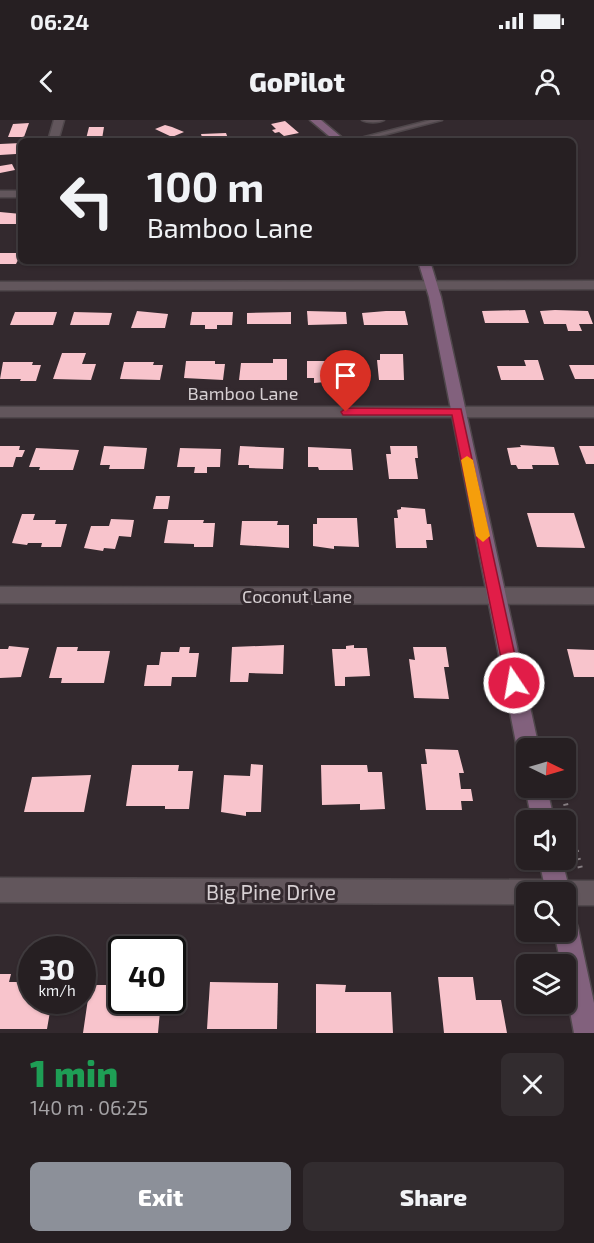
<!DOCTYPE html>
<html lang="en">
<head>
<meta charset="utf-8">
<style>
  body { margin:0; font-family:"Exo 2",sans-serif; background:#322c2f; color:#f1f3f6; height:100vh; display:flex; flex-direction:column; font-size:22px; white-space:nowrap }
  * { box-sizing:border-box; margin:0 }
  p { font-size:20px; color:#a4a2a5 }
  .icon { flex:none; width:33px; height:33px; fill:none; stroke:currentColor; stroke-width:2; stroke-linecap:round; stroke-linejoin:round }
  .map { position:relative; height:913px; overflow:hidden }
  .side { display:flex; flex-direction:column; background:#261f22; flex:1 }
  .side>* { flex:none }
  .top-card { position:absolute; left:18px; top:18px; width:558px; height:126px; border-radius:9px; box-shadow:0 2px 4px #0004,0 0 0 2px #423d40; background:#261f22; color:#f1f3f6; overflow:hidden }
  .needle { width:39px; rotate:95deg }
  .tools { position:absolute; left:516px; top:618px; display:grid; gap:12px }
  .tools a { display:grid; place-items:center; width:60px; height:60px; border-radius:9px; background:#261f22; box-shadow:0 2px 4px #0004,0 0 0 2px #423d40; font-size:30px }
  .speed { position:absolute; left:18px; top:816px; display:flex; gap:12px; font-size:30px; font-weight:700; text-align:center }
  .speed>* { display:grid; place-content:center; width:78px; height:78px; border-radius:50%; background:#261f22; box-shadow:0 2px 4px #0004,0 0 0 2px #423d40; line-height:1 }
  .speed small { font-size:15px; font-weight:400 }
  .speed .limit { border:3px solid #111; border-radius:9px; background:#fff; color:#111 }
  .pin { position:absolute; display:grid; place-items:center; width:51px; height:51px; color:#fff; margin:-62px -26px; border-radius:50% 50% 50% 0; rotate:-45deg; box-shadow:0 0 6px #0007 }
  .pin .icon { rotate:45deg }
  .me { position:absolute; width:66px; margin:-33px; rotate:348deg; stroke-linejoin:round; filter:drop-shadow(0 0 4px #0008) }
  .turn { display:flex; align-items:center; gap:21px; height:126px; padding:0 30px; font-size:27px }
  .turn .icon { width:78px; height:78px; stroke-width:2.5 }
  .turn b { display:block; font-size:42px; line-height:51px }
  .round { display:grid; place-items:center; flex:none; width:63px; height:63px; border-radius:9px; background:#322c2f }
  .head { display:flex; align-items:center; justify-content:space-between; height:102px; padding:0 30px }
  h1 { font-size:36px; font-weight:800; line-height:45px; color:#1e9e55 }
  .action { display:flex; gap:12px; margin-top:auto; padding:12px 30px }
  .action a { flex:1; height:69px; border-radius:9px; background:#8c9099; color:#fff; font-size:24px; font-weight:800; line-height:69px; text-align:center }
  .action a+a { background:#322c2f; color:#f1f3f6 }
  .status { display:flex; justify-content:space-between; align-items:center; height:42px; padding:0 30px; background:#261f22; direction:ltr }
  .status svg { height:16px; fill:currentColor }
  header { display:flex; justify-content:space-between; align-items:center; height:78px; padding:0 30px; background:#261f22; font-size:27px; font-weight:800 }
  .map>svg:first-child { display:block }
  .building { fill:#f8c4cc }
  .lines { fill:none; stroke-linecap:round; stroke-linejoin:round }
  .lane-casing { stroke:#4f474b; stroke-width:3 }
  .street-casing { stroke:#4f474b; stroke-width:3 }
  .secondary-casing { stroke:#4f474b; stroke-width:3 }
  .path { stroke:#857d81; stroke-width:5; stroke-dasharray:2 6; stroke-linecap:butt }
  .lane { fill:#62565c; fill-rule:evenodd }
  .street { fill:#62565c; fill-rule:evenodd }
  .secondary { fill:#82617d; fill-rule:evenodd }
  .route { fill:#e11d48; stroke:#92132f; stroke-width:1.5 }
  .slow { fill:#f59e0b }
  .labels { text-anchor:middle; dominant-baseline:central; stroke-width:6; stroke-linejoin:round; paint-order:stroke }
  .street-label { font-size:18px; fill:#d6cfd2; stroke:#33292e }
  .near-street-label { font-size:21px; fill:#d6cfd2; stroke:#33292e }
</style>
</head>
<body>
<div class="status"><b>06:24</b><svg viewBox="0 0 49 12"><path d="M0 12V9h3v3zM5 12V6h3v6zM10 12V3h3v9zM15 12V0h3v12zM26 1h20v11H26zM47 4h2v5h-2z"/></svg></div>
<header><svg class="icon" aria-label="back" viewBox="0 0 24 24"><path d="M15 5l-7 7 7 7"/></svg>GoPilot<svg class="icon" aria-label="person" viewBox="0 0 24 24"><circle cx="12" cy="8" r="4"/><path d="M4 21q1-7 8-7t8 7"/></svg></header>
<div class="map">
<svg width="594" height="913" viewBox="0 0 594 913">
  <rect width="100%" height="100%" fill="#33292e"/>
  <g class="building">
    <path d="M285,1l14,12 -15,3 -5,-4 -4,1 -3,-3 4,-1 -5,-5z"/>
    <path d="M29,3l-5,14h-16l5,-13z"/>
    <path d="M165,5l7,2 12,5 -12,5 -17,-8z"/>
    <path d="M89,7h15l-2,12h-16z"/>
    <path d="M226,13l3,8h-26l-2,-7z"/>
    <path d="M21,23v7h-4l-1,4 -16,1v-11z"/>
    <path d="M12,44l3,6 -15,3v-7z"/>
    <path d="M0,92l21,2 -1,10h-20z"/>
    <path d="M0,133h21v1l-5,10h-16z"/>
    <path d="M89,141h39l-1,3h-39z"/>
    <path d="M144,141h35v3h-36z"/>
    <path d="M251,141h35v3l-35,-1z"/>
    <rect x="301" y="141" width="39" height="3"/>
    <path d="M464,141h38l1,4h-38z"/>
    <path d="M525,190l4,13h-44l-3,-12z"/>
    <path d="M555,190l33,1 5,13h-14l3,7h-14l-2,-7h-22l-4,-13z"/>
    <path d="M137,191l31,3 -3,14h-34z"/>
    <path d="M307,191l39,1 1,12 -39,1z"/>
    <path d="M386,191h19l3,14h-44l-2,-12z"/>
    <path d="M15,192h42l-4,13h-43z"/>
    <path d="M74,192l38,1 -3,12h-39z"/>
    <path d="M192,192h41l-1,13h-15v4h-12v-4h-15z"/>
    <path d="M291,192v12h-44v-11z"/>
    <path d="M62,233h24l-4,11h14l-5,16 -38,-1z"/>
    <path d="M380,234h23l1,26h-25l-2,-20h3z"/>
    <path d="M273,239h14v21h-48l2,-17h32z"/>
    <path d="M524,240h14l6,20h-43l-4,-14h29z"/>
    <path d="M186,241h29v3h10l-2,16 -39,-2z"/>
    <path d="M307,241h29v3h10l1,16 -33,3v-5h-7z"/>
    <path d="M3,242h30l-1,3h9l-5,16h-16l1,-2h-21z"/>
    <path d="M124,242h30l-1,3h10l-3,15 -40,-1z"/>
    <path d="M569,245h25v14h-19z"/>
    <path d="M520,325l34,2 5,18h-27l1,4h-15l-2,-4h-5l-4,-17 14,-1z"/>
    <path d="M0,326h20l-1,4h6l-3,7h-6l-3,10h-13z"/>
    <path d="M104,326l43,2 -3,21h-35l1,-4h-10z"/>
    <path d="M240,326l44,2 -1,21 -34,-1v-3h-11z"/>
    <path d="M390,326h27l1,12h-3l3,21h-29l-3,-25h5z"/>
    <path d="M579,326h15v18h-8z"/>
    <path d="M308,327l43,2 2,21h-34l-1,-3h-10z"/>
    <path d="M36,328l43,2 -6,20h-34l1,-3h-11z"/>
    <path d="M180,328l41,1 -1,18h-13v6h-13l1,-6h-18z"/>
    <path d="M156,376h14l-2,13h-15z"/>
    <path d="M401,387l24,2 2,15h4l2,16h-7l1,8h-31l-2,-30h4l-1,-8 4,-1z"/>
    <path d="M527,393h47l11,35 -48,-1z"/>
    <path d="M22,394h13l-2,6h23l-1,4h12l-6,23h-20l1,-4h-14l-1,2 -15,-2z"/>
    <path d="M317,398h40l2,29 -25,-1v3l-21,-3v-22h4z"/>
    <path d="M111,399l23,1 -3,17 -12,-1 -4,13 -11,-1 -1,3 -19,-3 7,-22h18z"/>
    <path d="M168,400h36l-1,3h12l-2,24h-19v-3l-30,-1z"/>
    <path d="M242,401h36l-1,4h12v23l-49,-3z"/>
    <path d="M284,525l-1,29 -34,-1 -1,9h-18l2,-35z"/>
    <path d="M354,525v3h13l3,28 -25,1v9h-10l-3,-37h14v-3z"/>
    <path d="M9,526l20,2 -8,29 -21,1v-29h8z"/>
    <path d="M57,527h21l-1,4h33l-6,32h-43l1,-5h-13z"/>
    <path d="M180,527h10l-1,6h10l-3,24h-24l-1,9h-27l3,-21h12l2,-13h18z"/>
    <path d="M413,527h33l3,20h-5l5,32 -35,-1 -5,-39 6,1z"/>
    <path d="M567,529l27,1v27h-20z"/>
    <path d="M425,629l33,1 6,23h-5l2,16h10l2,12h-12l1,9h-36l-5,-46h6z"/>
    <path d="M251,644l12,1 -2,47h-15v4l-25,-4 3,-37 26,1z"/>
    <path d="M132,645h47l-1,6h15l-4,38h-24v-3h-39z"/>
    <path d="M321,645h46l1,7h14l3,37 -25,1v-6l-38,1z"/>
    <path d="M91,655l-7,37h-60l8,-35z"/>
    <path d="M0,854h11l-2,8h23v18h20l-5,29h-47z"/>
    <path d="M438,857h35l3,23h25l6,33h-63z"/>
    <path d="M210,862l68,1 -1,46h-70z"/>
    <path d="M316,864l30,1 -1,7h46l2,41h-77z"/>
    <path d="M90,865h28l-1,8h5v7h39l-3,33h-75z"/>
  </g>
  <g class="lines">
    <defs>
      <g id="lane">
        <path d="M362,0h22c-5,3 -17,3 -22,0z"/>
        <path d="M431,0h11l-82,21h-11z"/>
      </g>
      <g id="street">
        <path d="M54,0h10l-6,21h-10z"/>
        <rect x="0" y="71" width="21" height="6"/>
        <path d="M594,161v8l-594,1v-8z"/>
        <rect x="0" y="287" width="594" height="10"/>
        <path d="M0,467l594,1v16l-594,-1z"/>
        <path d="M0,758l542,2 8,4 4,8h-28v12l-526,-2z"/>
        <path d="M566,761h28v24h-28v-13h-12l4,-7z"/>
      </g>
      <g id="secondary">
        <path d="M310,0h11l25,21h-11z"/>
        <path d="M418,141h12l11,36 98,451h-13v10l-6,-3 -3,-7 -88,-451z"/>
        <path d="M526,664v4h21l7,32h-22l-7,-32z"/>
        <path d="M539,740h23l8,32 -4,8v-8h-20z"/>
        <path d="M566,796l9,3 3,9 16,75v30h-20l-8,-43v-26h-5l-7,-32h12z"/>
      </g>
    </defs>
    <use href="#lane" class="lane-casing"/>
    <use href="#street" class="street-casing"/>
    <use href="#secondary" class="secondary-casing"/>
    <path class="path" d="M562,668l19,83"/>
    <use href="#lane" class="lane"/>
    <use href="#street" class="street"/>
    <use href="#secondary" class="secondary"/>
  </g>
  <path class="route" d="M346,288l115,1 60,274 -2,5 -5,2 -5,-2 -3,-5 -54,-268h-109l-2,-3z"/>
  <path class="slow" d="M467,336l6,4 17,76 -7,6 -7,-6 -15,-76z"/>
  <g class="labels">
    <g class="street-label">
      <text x="243" y="273">Bamboo Lane</text>
      <text x="297" y="476">Coconut Lane</text>
    </g>
    <g class="near-street-label">
      <text x="271" y="771">Big Pine Drive</text>
    </g>
  </g>
</svg>
<div class="tools">
<a><svg class="needle" viewBox="-14 -14 28 28"><path d="M0-13l5 13h-10z" fill="#e53935"/><path d="M0 13l5-13h-10z" fill="#a4a2a5"/></svg></a>
<a><svg class="icon" aria-label="sound" viewBox="0 0 24 24"><path d="M4 9h4l5-4v14l-5-4H4zM17 9q2 3 0 6"/></svg></a>
<a><svg class="icon" aria-label="search" viewBox="0 0 24 24"><circle cx="10" cy="10" r="6"/><path d="M15 15l6 6"/></svg></a>
<a><svg class="icon" aria-label="layers" viewBox="0 0 24 24"><path d="M12 4l9 5-9 5-9-5zM3 14l9 5 9-5"/></svg></a>
</div>
<div class="speed"><div>30<small>km/h</small></div><div class="limit">40</div></div>
<div class="pin" style="left:346px;top:292px;background:#d93025"><svg class="icon" aria-label="arrive" viewBox="0 0 24 24"><path d="M6 21V4h12l-3 4 3 4H6"/></svg></div>
<svg class="me" style="left:514px;top:563px" viewBox="-20 -20 40 40"><circle r="17" fill="#e11d48" stroke="#fff" stroke-width="3"/><path d="M0-11L8 9 0 5-8 9z" fill="#fff"/></svg>
<div class="top-card">
<div class="turn"><svg class="icon" aria-label="left" viewBox="0 0 24 24"><path d="M17 20v-9H6M10 6l-5 5 5 5"/></svg><div><b>100 m</b>Bamboo Lane</div></div>
</div>
</div>
<section class="side">
<div class="head"><div><h1>1 min</h1><p>140 m · 06:25</p></div><a class="round"><svg class="icon" aria-label="close" viewBox="0 0 24 24"><path d="M6 6l12 12M18 6L6 18"/></svg></a></div>
<div class="action"><a>Exit</a><a>Share</a></div>
</section>
</body>
</html>
